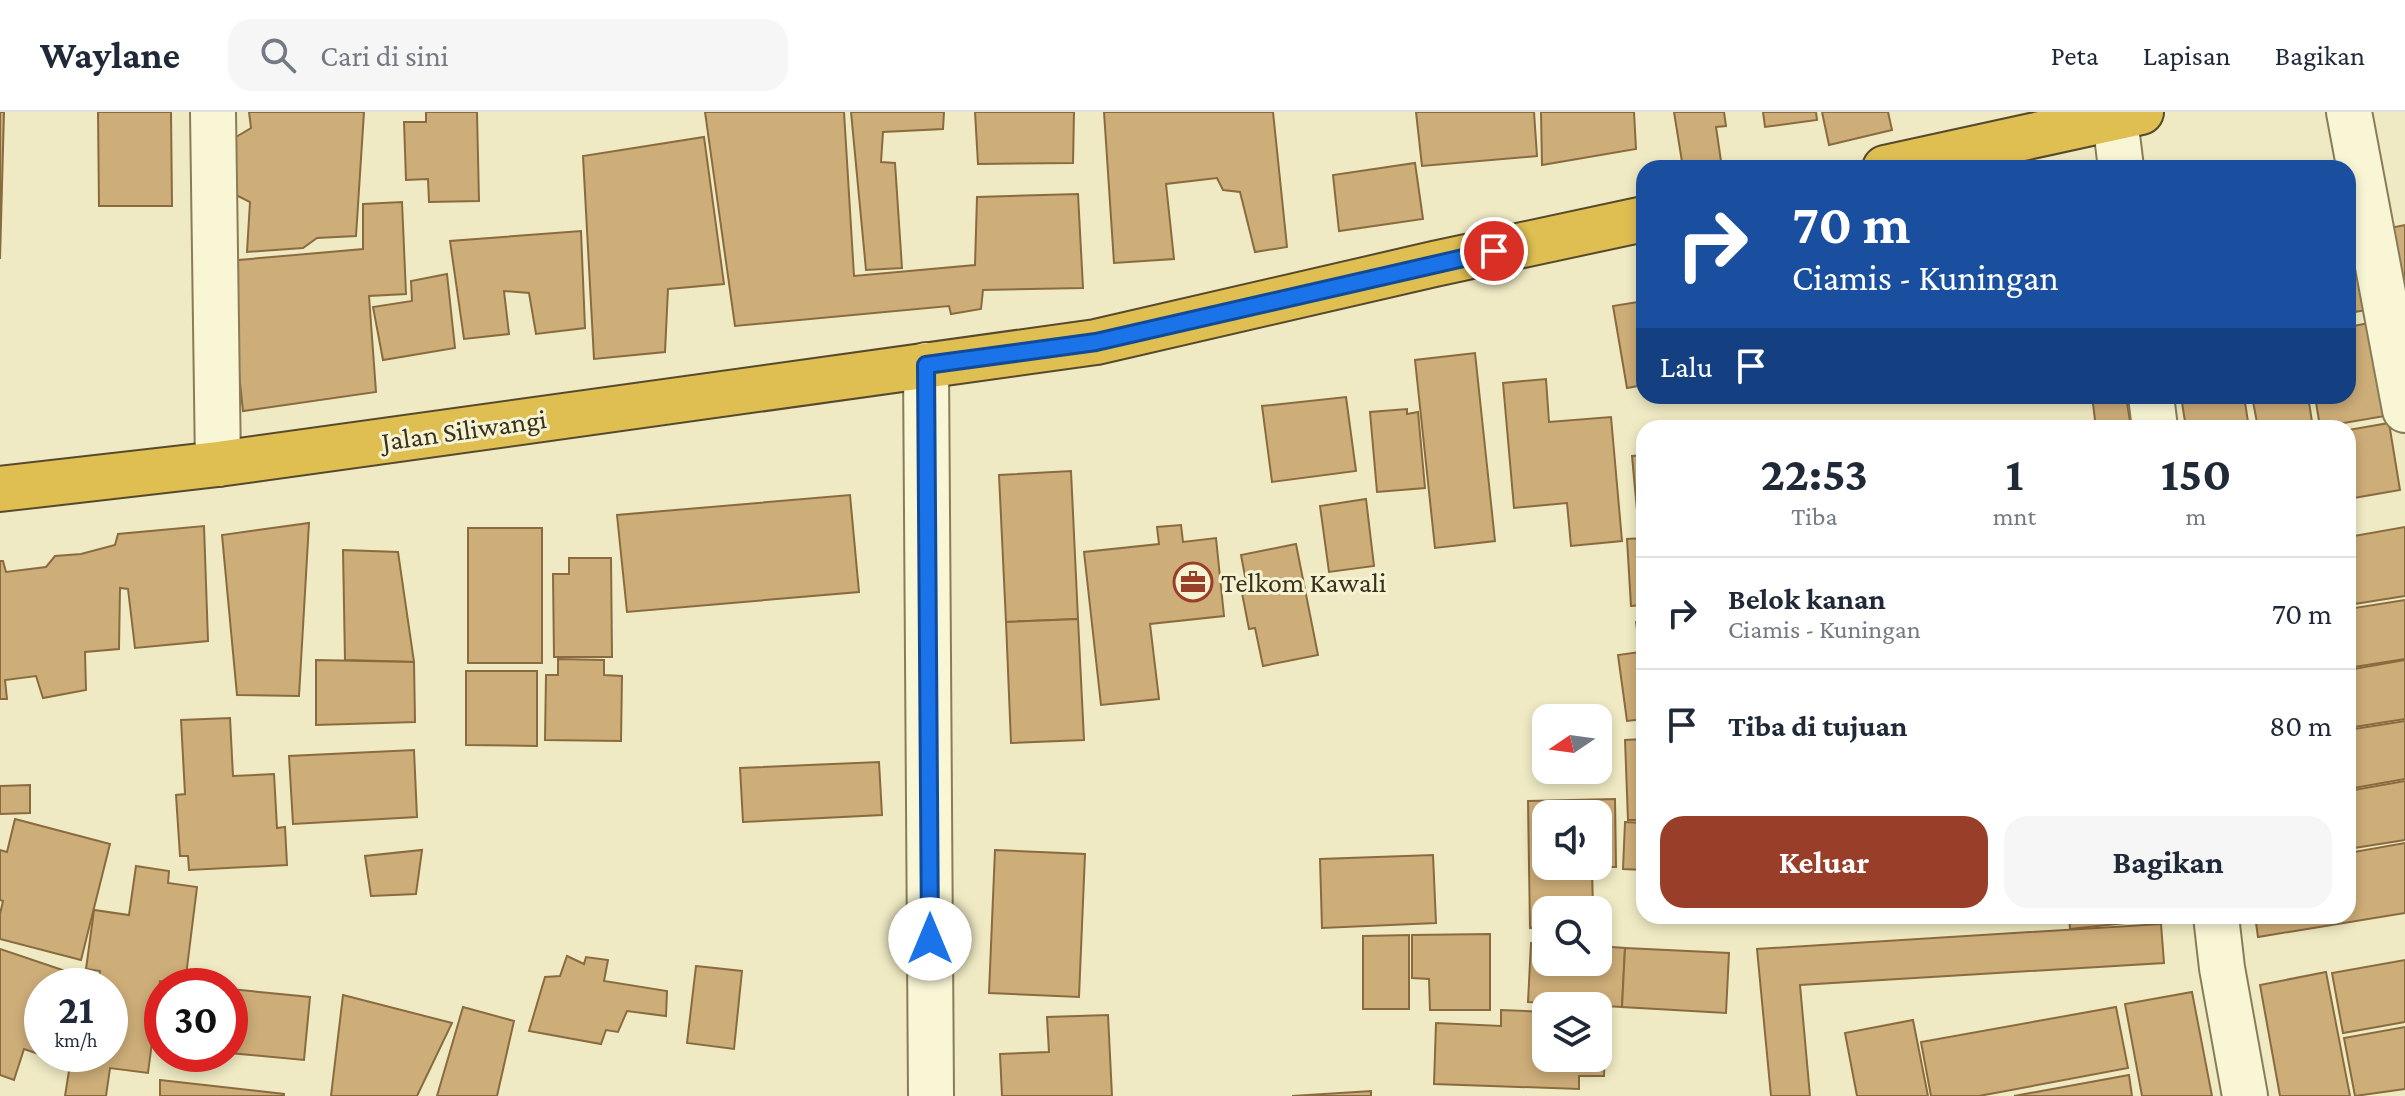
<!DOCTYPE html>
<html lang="id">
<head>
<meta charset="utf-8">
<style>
  body { margin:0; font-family:"Crimson Pro",serif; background:#f6f6f7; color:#1f2937; height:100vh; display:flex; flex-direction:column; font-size:30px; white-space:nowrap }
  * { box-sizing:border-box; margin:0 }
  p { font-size:26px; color:#747a83 }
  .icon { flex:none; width:44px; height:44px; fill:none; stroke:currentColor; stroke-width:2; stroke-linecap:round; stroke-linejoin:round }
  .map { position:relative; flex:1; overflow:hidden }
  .drawer { position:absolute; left:1636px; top:308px; width:720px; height:504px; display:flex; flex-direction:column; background:#fff; border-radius:24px; box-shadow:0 4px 12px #0003 }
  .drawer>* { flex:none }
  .banner { position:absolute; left:1636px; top:48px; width:720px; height:244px; border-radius:24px; box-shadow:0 4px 12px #0003; background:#1a4fa0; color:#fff; overflow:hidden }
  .needle { width:52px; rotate:257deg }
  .controls { position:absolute; left:1532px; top:592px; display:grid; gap:16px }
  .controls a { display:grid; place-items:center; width:80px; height:80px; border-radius:16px; background:#fff; box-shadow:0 4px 12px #0003; font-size:40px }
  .speed { position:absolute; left:24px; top:856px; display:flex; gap:16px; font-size:40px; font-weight:700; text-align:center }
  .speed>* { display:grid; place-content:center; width:104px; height:104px; border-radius:50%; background:#fff; box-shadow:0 4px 12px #0003; line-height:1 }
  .speed small { font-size:20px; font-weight:400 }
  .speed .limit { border:12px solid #d22; background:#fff; color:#111 }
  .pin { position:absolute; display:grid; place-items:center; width:68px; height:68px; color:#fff; margin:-34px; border:4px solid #fff; border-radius:50%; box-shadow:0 2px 8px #0007 }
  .me { position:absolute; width:88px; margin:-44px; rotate:0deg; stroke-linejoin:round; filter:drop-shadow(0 0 6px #0008) }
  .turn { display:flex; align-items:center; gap:28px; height:168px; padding:0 24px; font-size:36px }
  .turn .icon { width:104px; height:104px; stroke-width:2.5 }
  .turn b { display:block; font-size:56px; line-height:68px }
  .then { display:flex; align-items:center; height:76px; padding:0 24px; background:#0003; gap:16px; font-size:30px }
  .eta { display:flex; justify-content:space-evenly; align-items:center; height:136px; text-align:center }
  .eta b { font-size:48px; font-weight:700; line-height:56px }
  .primary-button { display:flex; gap:16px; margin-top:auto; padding:16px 24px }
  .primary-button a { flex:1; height:92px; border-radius:24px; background:#993e28; color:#fff; font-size:32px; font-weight:700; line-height:92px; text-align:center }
  .primary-button a+a { background:#f6f6f7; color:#1f2937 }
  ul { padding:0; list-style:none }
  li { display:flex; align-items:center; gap:24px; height:112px; padding:0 24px; border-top:2px solid #e0e1e3 }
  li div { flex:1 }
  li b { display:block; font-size:30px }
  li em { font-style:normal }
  header { display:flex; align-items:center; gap:48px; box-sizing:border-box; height:112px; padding:0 40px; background:#fff; border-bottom:2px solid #e0e1e3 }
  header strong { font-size:38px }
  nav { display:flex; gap:44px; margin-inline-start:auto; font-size:28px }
  .search { width:560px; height:72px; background:#f6f6f7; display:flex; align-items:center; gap:20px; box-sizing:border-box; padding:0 28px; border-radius:24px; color:#747a83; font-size:30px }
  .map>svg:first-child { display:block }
  .building { fill:#cdad78; stroke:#896b3f; stroke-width:2; fill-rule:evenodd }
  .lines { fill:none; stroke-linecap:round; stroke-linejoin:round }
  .minor-casing { stroke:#897c59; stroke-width:48 }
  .highway-casing { stroke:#57492e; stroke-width:48 }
  .minor { stroke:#f9f6d6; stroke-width:44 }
  .highway { stroke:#dfbe52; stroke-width:44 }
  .route-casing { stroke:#114b97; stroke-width:20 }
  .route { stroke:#1a73e8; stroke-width:14 }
  .labels { text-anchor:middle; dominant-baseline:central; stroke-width:6; stroke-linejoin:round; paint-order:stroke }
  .street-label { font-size:28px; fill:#39301e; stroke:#f6f3d2 }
  .poi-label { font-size:28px; fill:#39301e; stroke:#f6f3d2; text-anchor:start }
</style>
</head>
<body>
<header>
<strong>Waylane</strong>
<div class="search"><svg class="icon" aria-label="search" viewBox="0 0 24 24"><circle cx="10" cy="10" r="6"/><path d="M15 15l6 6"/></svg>Cari di sini</div>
<nav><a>Peta</a><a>Lapisan</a><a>Bagikan</a></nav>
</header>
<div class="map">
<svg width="2405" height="984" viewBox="0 0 2405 984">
  <rect width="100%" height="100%" fill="#efeac3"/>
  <g class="building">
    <path d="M0,0h4l-4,147z"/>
    <path d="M98,0h73l1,94h-73z"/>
    <path d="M249,0h115l-8,124 -39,2 -14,10 -56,4 3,-50 -16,-8 -3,-54 20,-12z"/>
    <path d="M426,0h51l2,89 -50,1 -1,-23 -22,1 -2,-58h22z"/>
    <path d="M705,0h139l10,164 121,-11 2,-68 101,-3 5,94 -100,2 -2,19 -30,5 -2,-8 -214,20z"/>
    <path d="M851,0h93l-1,17 -60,3 -2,30 14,1 7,105 -36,2z"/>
    <path d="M975,0h99l-1,51 -95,1z"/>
    <path d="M1104,0h169l14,135 -32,5 -15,-60 -17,-2 -6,-12 -51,6 8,75 -60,4z"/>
    <path d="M1416,0h118l3,44 -115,10z"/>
    <path d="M1541,0h93l2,37 -94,16z"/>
    <path d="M1674,0h50l2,14 -10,1 6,41h-39z"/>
    <path d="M1763,0h53l1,8 -52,7z"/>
    <path d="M1822,0h66l4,18 -63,15z"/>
    <path d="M704,25l20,147 -56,5 -3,63 -71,7 -11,-203z"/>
    <path d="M1415,51l8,56 -84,12 -6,-56z"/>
    <path d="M402,90l4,92 -37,2 7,96 -133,19 -16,-150 136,-12v-45z"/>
    <path d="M2405,113v109l-20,-105z"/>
    <path d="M581,119l4,97 -49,6 -7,-41 -25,-2 5,43 -45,5 -14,-98z"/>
    <path d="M2358,143l9,55 -19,3v-56z"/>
    <path d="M447,162l8,74 -72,12 -10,-53 39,-6 -1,-20z"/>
    <path d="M1644,189v84l-17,3 -14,-82z"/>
    <path d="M2369,211l16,93 -65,11 -5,-31h33v-69z"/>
    <path d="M1475,241l20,188 -60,7 -20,-188z"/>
    <path d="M1546,267l3,43 62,-5 11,124 -51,5 -4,-43 -53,5 -11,-125z"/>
    <path d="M1753,284h67l-67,7z"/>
    <path d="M2092,284h34l5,32h-35z"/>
    <path d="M2181,284h63l5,32h-63z"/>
    <path d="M2252,284h56l5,32h-55z"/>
    <path d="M1346,285l10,74 -84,11 -10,-76z"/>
    <path d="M1407,297v5l11,-2 7,76 -48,4 -7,-80z"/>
    <path d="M2389,311l11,67 -52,9v-69z"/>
    <path d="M1644,343v77h-5l-7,-76z"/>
    <path d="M1071,359l7,148 -72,3 -7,-147z"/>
    <path d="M850,383l9,97 -232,20 -10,-97z"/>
    <path d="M1366,387l8,67 -45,6 -9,-66z"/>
    <path d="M309,411l-10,173 -62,-1 -15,-160z"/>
    <path d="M1181,413l2,17 33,-4 8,78 -74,8 9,75 -58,6 -17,-153 75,-8 -2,-17z"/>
    <path d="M204,414l4,115 -73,7 -7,-59 -8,-1 -1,61 -34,3 1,38 -43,8 -7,-22 -31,4 2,19h-7v-138h3l3,11 40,-5 9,-11 26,-2 34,-9 3,-11z"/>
    <path d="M2405,415v69l-57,9v-68z"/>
    <rect x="468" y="416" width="74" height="135"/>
    <path d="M1644,426v67l-13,1 -4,-67z"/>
    <path d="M1296,432l22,111 -55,11 -8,-38 -6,1 -7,-36 6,-1 -7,-37z"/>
    <path d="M343,438l55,2 16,110 -69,-2z"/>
    <path d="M569,446h42l1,99h-58l-1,-83h16z"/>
    <path d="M2405,488v59l-57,9v-59z"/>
    <path d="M1078,507l6,121 -73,3 -5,-121z"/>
    <path d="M1644,508v99l-17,2 -9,-66 22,-3 -4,-30z"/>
    <path d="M558,547l46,1v15l18,1 -1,65 -76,-1 1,-65h12z"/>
    <path d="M316,548l98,2 1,60 -99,3z"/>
    <path d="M2405,548v59l-57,9v-58z"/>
    <path d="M466,559h71v75l-71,-1z"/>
    <path d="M230,606l3,58 41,-2 3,54 8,-1 2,38 -98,5 -1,-14h-8l-4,-61 9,-1 -4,-74z"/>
    <path d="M2405,609v58l-57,10v-59z"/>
    <path d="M1644,627v81h-16l-3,-80z"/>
    <path d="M414,638l3,67 -124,7 -4,-68z"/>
    <path d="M879,650l3,53 -139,7 -3,-54z"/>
    <path d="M2405,669v59l-57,9v-58z"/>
    <path d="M30,673v28l-30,1v-28z"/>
    <path d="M1615,687l1,68h-24l1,43h-47v17l-16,1 -2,-127zM1546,702h52v52h-52z"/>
    <path d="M15,707l95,25 -29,116 -81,-21v-25l3,-13 -3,-1v-50l7,2z"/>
    <path d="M1625,710l19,1v47l-21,-1z"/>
    <path d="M2405,731v70l-147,24 -3,-21h93v-63z"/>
    <path d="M422,738l-6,44 -45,2 -6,-40z"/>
    <path d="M995,738l90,4 -6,143 -90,-4z"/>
    <path d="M1433,743l3,68 -114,5 -2,-69z"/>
    <path d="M136,754l33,5 -1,12 29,4 -12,97 -25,-3 -12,92 -38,-5 -4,28h-41l6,-38 16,2 1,-6h22v-68h-12l2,-15 -14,-2 8,-59 35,5z"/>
    <path d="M2069,804h85l1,4 -85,9z"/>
    <path d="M2161,812l3,39 -364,22 10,111h-39l-14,-147z"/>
    <path d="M1490,822v76h-60l-1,-31 -17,-1v-43z"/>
    <path d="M1409,823v74h-46v-73z"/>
    <path d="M1531,831l15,1v18h52v-16l27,2 -3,59 -94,-5z"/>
    <path d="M1625,836l104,5 -3,60 -104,-6z"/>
    <path d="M0,837l92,31 -2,6h-48v68h26l-3,9 -41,-14 -10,31 -14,-5z"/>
    <path d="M567,844l17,8 2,-7 22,3 -4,21 63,10 -1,25 -39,-5 -9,21 -12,-2 -5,14 -72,-13 16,-54 15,-1z"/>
    <path d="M2405,848v62l-62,11 -11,-60z"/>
    <path d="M696,854l46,5 -8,78 -47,-6z"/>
    <path d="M2326,860l24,124h-70l-20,-111z"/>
    <path d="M230,877l80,8 -6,63 -74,-7z"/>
    <path d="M2192,880l20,104h-70l-17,-92z"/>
    <path d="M343,883l109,28 -35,73h-86z"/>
    <path d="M463,895l51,14 -17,75h-60z"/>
    <path d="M2116,895l12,61 -149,28h-48l-10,-54z"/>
    <path d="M1501,898l45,2v46h52v-45l8,1 -2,62h-25v13l-145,-5 2,-61 65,3z"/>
    <path d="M1108,903l4,81h-110l-2,-42 49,-2 -2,-35z"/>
    <path d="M1913,908l15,76h-71l-12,-63z"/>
    <path d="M2405,915v62l-50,7 -11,-58z"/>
    <path d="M2129,963l3,21h-118z"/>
    <path d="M160,968l124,14v2h-124z"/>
    <path d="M1371,979v5h-79z"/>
  </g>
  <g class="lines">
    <defs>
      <g id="minor">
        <path d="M213,0l5,352"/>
        <path d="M2349,0l56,298"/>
        <path d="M2115,7l6,49"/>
        <path d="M926,253l5,731"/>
        <path d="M2151,284l4,32"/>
        <path d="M2216,804l6,52 23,128"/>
      </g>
      <g id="highway">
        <path d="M1885,56l256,-56"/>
        <path d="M0,377l218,-25 878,-122 338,-78 210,-45"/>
      </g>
    </defs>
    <use href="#minor" class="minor-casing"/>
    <use href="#highway" class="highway-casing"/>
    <use href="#minor" class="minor"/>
    <use href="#highway" class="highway"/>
  </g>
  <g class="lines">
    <defs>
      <path id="route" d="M930,827l-4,-574 170,-23 398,-91"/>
    </defs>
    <use href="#route" class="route-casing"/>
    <use href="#route" class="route"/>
  </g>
  <defs>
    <symbol id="office-ring" viewBox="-11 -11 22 22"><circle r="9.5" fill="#f6f3d2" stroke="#993e28" stroke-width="1.5"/><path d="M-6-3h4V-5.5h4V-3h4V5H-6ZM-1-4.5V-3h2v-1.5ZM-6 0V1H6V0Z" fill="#993e28"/></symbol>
  </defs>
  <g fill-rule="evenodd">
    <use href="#office-ring" x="1171" y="448" width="44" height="44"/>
  </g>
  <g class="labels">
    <g class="street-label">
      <text transform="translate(464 318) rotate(-8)">Jalan Siliwangi</text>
    </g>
    <g class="poi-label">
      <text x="1221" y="470">Telkom Kawali</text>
    </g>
  </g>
</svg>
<div class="controls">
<a><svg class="needle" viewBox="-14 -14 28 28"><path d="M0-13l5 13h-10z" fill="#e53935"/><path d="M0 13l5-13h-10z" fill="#747a83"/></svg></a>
<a><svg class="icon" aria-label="sound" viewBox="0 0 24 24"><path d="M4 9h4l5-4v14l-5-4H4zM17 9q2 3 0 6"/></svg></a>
<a><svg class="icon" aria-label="search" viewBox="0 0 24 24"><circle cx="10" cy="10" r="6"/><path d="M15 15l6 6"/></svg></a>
<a><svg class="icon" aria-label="layers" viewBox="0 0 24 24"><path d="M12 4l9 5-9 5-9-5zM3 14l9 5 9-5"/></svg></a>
</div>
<div class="speed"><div>21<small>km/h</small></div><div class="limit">30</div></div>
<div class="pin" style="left:1494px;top:139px;background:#d93025"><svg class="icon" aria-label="arrive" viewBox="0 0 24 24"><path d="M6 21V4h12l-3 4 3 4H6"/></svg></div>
<svg class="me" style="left:930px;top:827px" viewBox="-20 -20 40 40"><circle r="19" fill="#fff"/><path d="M0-13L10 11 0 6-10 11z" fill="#1a73e8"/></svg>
<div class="banner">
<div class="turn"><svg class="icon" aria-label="right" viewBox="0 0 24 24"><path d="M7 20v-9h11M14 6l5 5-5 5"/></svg><div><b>70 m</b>Ciamis - Kuningan</div></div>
<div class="then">Lalu<svg class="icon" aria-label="arrive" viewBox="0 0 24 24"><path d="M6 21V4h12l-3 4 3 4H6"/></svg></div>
</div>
<section class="drawer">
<div class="eta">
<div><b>22:53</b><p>Tiba</p></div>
<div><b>1</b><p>mnt</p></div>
<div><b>150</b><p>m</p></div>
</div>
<ul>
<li><svg class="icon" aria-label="right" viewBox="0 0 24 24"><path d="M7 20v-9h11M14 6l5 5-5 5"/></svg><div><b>Belok kanan</b><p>Ciamis - Kuningan</p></div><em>70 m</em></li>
<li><svg class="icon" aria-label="arrive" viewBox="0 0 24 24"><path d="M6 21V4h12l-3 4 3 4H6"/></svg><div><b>Tiba di tujuan</b></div><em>80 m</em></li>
</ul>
<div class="primary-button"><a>Keluar</a><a>Bagikan</a></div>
</section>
</div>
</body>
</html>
